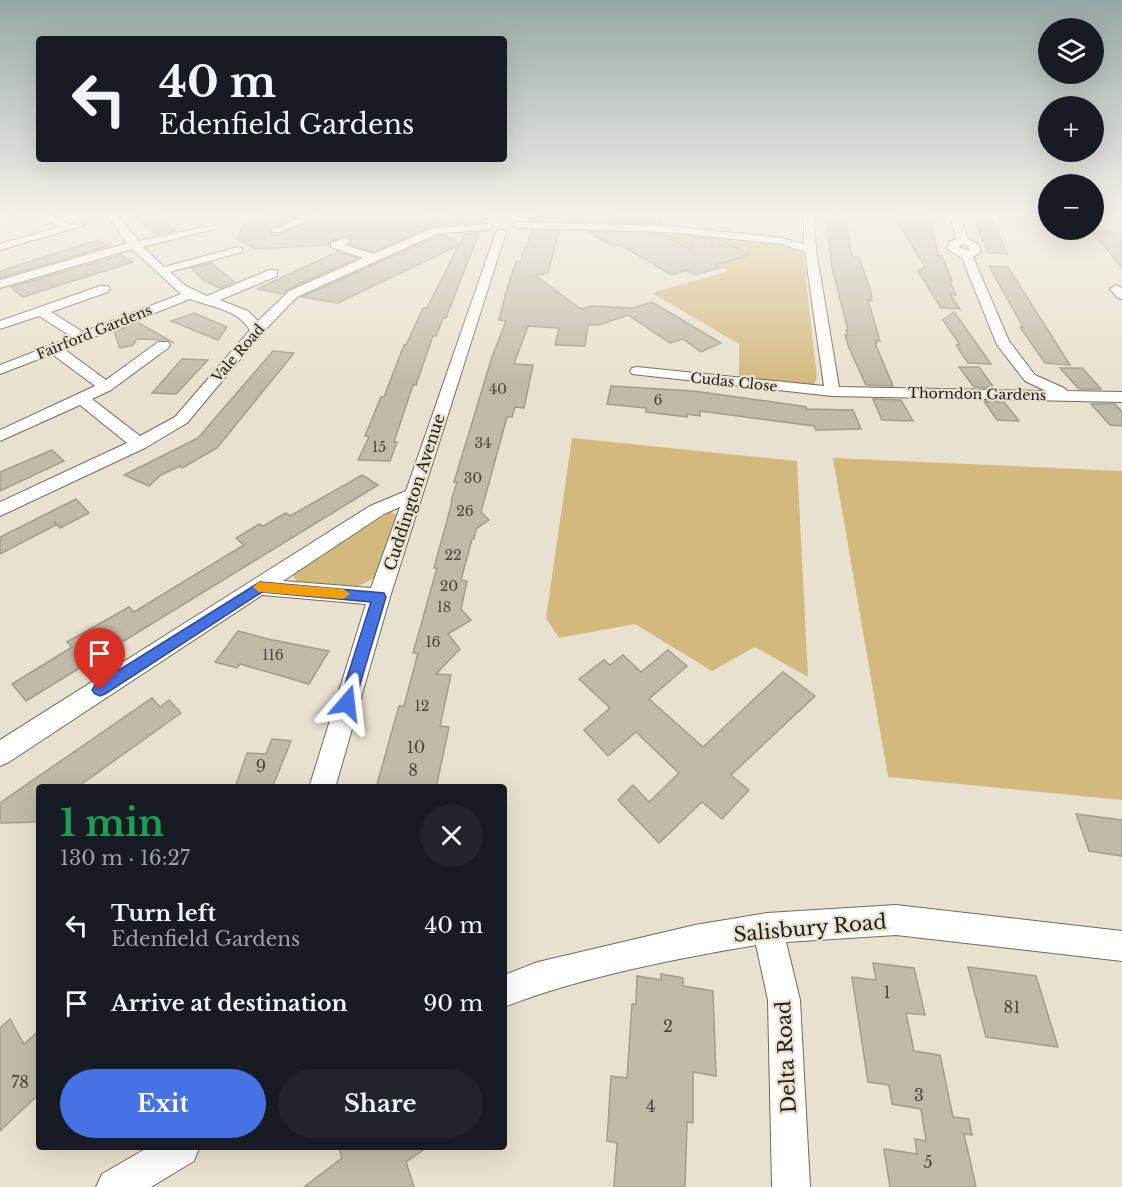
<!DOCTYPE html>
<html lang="en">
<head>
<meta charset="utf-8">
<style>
  body { margin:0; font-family:"Libre Baskerville",serif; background:#20242c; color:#f1f3f6; height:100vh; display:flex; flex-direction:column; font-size:22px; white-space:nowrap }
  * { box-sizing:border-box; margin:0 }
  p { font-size:20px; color:#9ea1a6 }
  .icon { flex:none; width:33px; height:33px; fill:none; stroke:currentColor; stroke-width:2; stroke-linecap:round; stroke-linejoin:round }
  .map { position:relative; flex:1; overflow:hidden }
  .drawer { position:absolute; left:36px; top:784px; width:471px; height:366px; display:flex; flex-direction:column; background:#171b24; border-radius:6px; box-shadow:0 6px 24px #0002 }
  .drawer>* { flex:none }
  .hud { position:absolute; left:36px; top:36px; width:471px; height:126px; border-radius:6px; box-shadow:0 6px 24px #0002; background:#171b24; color:#f1f3f6; overflow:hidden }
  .fabs { position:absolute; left:1038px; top:18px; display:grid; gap:12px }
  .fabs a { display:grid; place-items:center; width:66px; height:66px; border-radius:50%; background:#171b24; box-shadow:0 6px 24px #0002; font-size:30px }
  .pin { position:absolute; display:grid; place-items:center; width:51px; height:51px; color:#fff; margin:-62px -26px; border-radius:50% 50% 50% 0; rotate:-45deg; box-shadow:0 0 6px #0007 }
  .pin .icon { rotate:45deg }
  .me { position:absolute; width:66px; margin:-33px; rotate:17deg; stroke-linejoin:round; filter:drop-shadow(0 0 4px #0008) }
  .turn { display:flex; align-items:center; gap:21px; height:126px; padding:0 24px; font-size:27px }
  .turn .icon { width:78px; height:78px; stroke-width:2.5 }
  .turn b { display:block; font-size:42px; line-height:51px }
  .round { display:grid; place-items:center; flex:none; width:63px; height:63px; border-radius:32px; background:#20242c }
  .summary { display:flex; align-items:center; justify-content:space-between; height:102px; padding:0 24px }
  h1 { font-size:36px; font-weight:700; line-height:45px; color:#1e9e55 }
  .primary-button { display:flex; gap:12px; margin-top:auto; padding:12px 24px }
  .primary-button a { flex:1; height:69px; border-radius:36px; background:#4772e4; color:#fff; font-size:24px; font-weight:700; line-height:69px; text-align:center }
  .primary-button a+a { background:#20242c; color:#f1f3f6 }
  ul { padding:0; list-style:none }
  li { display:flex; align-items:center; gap:18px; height:78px; padding:0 24px }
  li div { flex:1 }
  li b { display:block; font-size:22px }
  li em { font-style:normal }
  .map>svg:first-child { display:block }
  .green { fill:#d4b97f }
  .building { fill:#c2baa9; stroke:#a49c8b; stroke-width:1.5 }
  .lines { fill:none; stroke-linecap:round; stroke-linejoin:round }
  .minor-casing { stroke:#726a5a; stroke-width:2 }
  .minor { fill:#fff; fill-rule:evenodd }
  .route { fill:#4772e4; stroke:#2e4a94; stroke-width:1.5 }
  .slow { fill:#f59e0b }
  .labels { text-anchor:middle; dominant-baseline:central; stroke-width:4.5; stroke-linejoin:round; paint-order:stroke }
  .far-street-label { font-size:14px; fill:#23201a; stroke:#e9e1cf }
  .number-label { font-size:14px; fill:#4b463e }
  .street-label { font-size:16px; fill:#23201a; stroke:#e9e1cf }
  .near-number-label { font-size:16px; fill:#4b463e }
  .near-street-label { font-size:20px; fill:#23201a; stroke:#e9e1cf }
</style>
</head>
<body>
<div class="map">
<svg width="1122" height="1187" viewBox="0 0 1122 1187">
  <rect width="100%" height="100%" fill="#e9e1cf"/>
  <g class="green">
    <path d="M659,233l119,12 25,9 14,124 -3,6 -9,1 -66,-7v-34l-87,-51 77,-22z"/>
    <path d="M572,438l225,23 11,216 -53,-30 -43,24 -77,-47 -76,14 -13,-20z"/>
    <path d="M833,458l289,13v329l-234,-23z"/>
    <path d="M390,512l8,3 -23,63 -17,8 -61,-4 -4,-7 3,-4z"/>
  </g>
  <g class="building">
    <path d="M136,215h21l18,16 -19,4z"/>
    <path d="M271,215h31l-32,13 -1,3 3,3h9l43,-19h94l25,7 4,-7 42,1v3l-10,3 -47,4 -59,26 -21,-7 2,-1h-4l2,-5 -7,-3 -15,5 -1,4 -74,4 -18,-10 8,-18z"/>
    <path d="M534,215l127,2 1,7 -92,-3 -7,-4 -1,4 -29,-1z"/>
    <path d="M829,215h16l7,42h7l12,35 1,9 -4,-1 12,41 -5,-1 2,3h-2l18,43 -27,-1 -17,-37 -4,-13h3l-2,-5h2l-16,-62 -4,-35z"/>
    <path d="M893,215h37l8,41h4l4,9 6,16 -3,-1 7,15 -6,-1 10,15 -19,-1 -23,-37 7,-4z"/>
    <path d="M973,215l19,3 15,36 -19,-1z"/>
    <path d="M531,231h28l-11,42 -12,3 45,33 11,-3 41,2 19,-6 69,41 -20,9 -18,-13 -13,4 -42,-28 -29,10h-11l-3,21 -30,-1 4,-17 -31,-2 -14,38 19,1 -9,43 -9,-1 -3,10h-5l-26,95 8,8 -13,9 -2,10h-2l-11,41 6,1 -6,28 10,11 -23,14 12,15 -24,25 15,1 -11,51 9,1 -13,61h-60l23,-82h5l14,-53h-5l24,-85h-3l18,-66 -1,-1 6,-19h-3l38,-125 14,-36 -7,-1 9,-35 8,-23h4l5,-15h2z"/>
    <path d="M1092,231l30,2v35z"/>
    <path d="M588,232l74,2 29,16 1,-13 20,2v8l15,-4 22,12 -34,10 5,3 -26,7 -8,-5 -14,5 -41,-24 -11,-6 -6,2z"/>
    <path d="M479,233l-33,85h-3l-7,18h-3l-17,49h-3l-19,57h3l-7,19 -32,-1 11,-23 -4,-1 16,-39h3l20,-52h2l17,-37h4l32,-63 -121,58 -36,-6 138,-62h4l16,8 5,-9z"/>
    <path d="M97,240l11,6 -108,32v-7z"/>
    <path d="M337,252l20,6 -69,31 -5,5 -26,-5z"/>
    <path d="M121,255l12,7 -110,35 -12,-10z"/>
    <path d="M212,263l1,1 21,18 -14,6 -17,-8 -12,-12z"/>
    <path d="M989,266l19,1 62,98 -25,-2 -25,-36h3z"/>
    <path d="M954,312l37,52 -23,-1 -12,-18h4l-17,-25z"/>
    <path d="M194,313l33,14 -9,13 -47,-19z"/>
    <path d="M137,322l37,21 -6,-3 -31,-1 -4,6 -13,3 -6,-16z"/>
    <path d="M273,351l21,2 -77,95 -35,20 -2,-2 -19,9 -12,11 -25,-11 74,-37z"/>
    <path d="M182,359l26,1 -32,34 -24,-1z"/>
    <path d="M959,367h20l15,21 -20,-1z"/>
    <path d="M1060,368h22l19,21h-22z"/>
    <path d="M611,386l82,5 102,14 11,2v2l47,1 8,19 -45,1 -2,-4 -114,-15v5l-13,-2v3l-41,-5v-4l-39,-4z"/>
    <path d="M873,399l28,1 12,21 -31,-1z"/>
    <path d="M984,401l20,1 15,19 -22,-1z"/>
    <path d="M1091,404h24l7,8v14l-12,-1z"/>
    <path d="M52,450l12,11 -64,30v-19z"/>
    <path d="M362,475l16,10 -352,216 -14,-17 60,-37 -5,-5 62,-35 5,5 110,-67 -8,-7 23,-14 4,2 23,-13 4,3z"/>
    <path d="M76,499l13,14 -29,15 -6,-7 2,4 -56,29v-17z"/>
    <path d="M238,631l30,8 61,12 -20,33 -69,-20 -3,4 -22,-6z"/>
    <path d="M668,650l19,16 -38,33 54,48 80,-75 32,24 -84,79 18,15 -27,29 -20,-17 -43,41 -41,-43 15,-15 16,17 30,-29 -43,-41 -28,24 -24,-26 26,-22 -31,-29 25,-19 6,5 13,-10 18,17z"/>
    <path d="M152,698l8,9 9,-7 12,13 -105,75h-37v34l-39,1v-20z"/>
    <path d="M272,739l19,2 -19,47h-37l12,-35 19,1z"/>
    <path d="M1076,814l46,6v36l-33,-5z"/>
    <path d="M873,963l41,5 11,47 -19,-2 8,38 26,4 13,62 16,2 3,16 -8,-1 12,53h-86l-6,-38 33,5 -2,-15 11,2 -5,-32 -29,-5 -3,-19 -21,-3 -16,-105 24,3z"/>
    <path d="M968,967l68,9 22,71 -72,-10z"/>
    <path d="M661,974l22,4v8l30,5 3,85 -23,-4v51l-6,-1 -2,65h-71l3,-44 -10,-2 4,-65 16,2 5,-74h4l1,-28 24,4z"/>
    <path d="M10,1019l14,25 15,-13v63l-39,37v-103z"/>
    <path d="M339,1148h87l-20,14 8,25h-110l38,-29z"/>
  </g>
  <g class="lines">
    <defs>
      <g id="minor">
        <path d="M0,215h14l-14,5z"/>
        <path d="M40,215h12l18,10 10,-3 5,3 -85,25v-6l59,-17z"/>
        <path d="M107,215h10l22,26 75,-16v4l-71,18 21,20 74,-20 4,1v4l-72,20 16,14 21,10 62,-26h8v6l-57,24 28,11 10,10 31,-30 74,-33 -32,-11v-4l13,-5 4,1 2,2 -5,4 28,9 60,-26 56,-4 5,3 -5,3 -50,3 -142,64 -35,36 -75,90 -42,25 -145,68v-14l127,-59 -47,-38 -80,36v-11l95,-44 -43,-32 -52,20v-9l72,-28 -33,-21 -39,13v-8l100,-35h8l2,3 -2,3 -57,20 32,20 98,-38 -49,-45 -132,39v-8l127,-37zM190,299c21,8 47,10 60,31l-75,87 -35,19 -48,-37 19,-9 57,-42 2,-3 -2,-3h-10l-52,38 -42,-31z"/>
        <path d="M308,215h14l-42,17h-8l-1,-2z"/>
        <path d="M804,215h10l2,35 23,137 207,4 -21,-10 -28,-36 -35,-87 -15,-9 2,-7 7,-3 -6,-24h10l7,23 12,7 2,7 -8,5 36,84 26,34 29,13 3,3 55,1v10l-290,-6 -200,-22 -2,-3 2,-3 5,-1 187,19 -19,-134 -24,-8 -113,-12 -152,-4 -5,-3 5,-3 152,4 114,12 22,6zM962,244l6,3 1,4 -10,-4z"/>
        <path d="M501,229l5,3 -116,365 -55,191h-26l57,-184 -104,-9 -253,167 -9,4v-26l370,-234 36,-15 90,-259zM400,507l-29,81 -88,-7 101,-67z"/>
        <path d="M1116,285l6,3v11l-4,-1 -8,-9z"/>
        <path d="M896,905l226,26v30l-226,-26 -110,7 14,58 10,187h-38l-4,-187 -12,-55c-82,14 -175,32 -252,62v-32l34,-13 157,-37 72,-12z"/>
        <path d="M147,1148h52l-5,13 -43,26h-55l6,-13z"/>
      </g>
    </defs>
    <use href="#minor" class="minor-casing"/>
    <use href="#minor" class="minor"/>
  </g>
  <linearGradient id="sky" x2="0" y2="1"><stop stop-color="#96a8a5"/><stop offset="0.56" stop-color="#f5f2e9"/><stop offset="1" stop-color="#f5f2e9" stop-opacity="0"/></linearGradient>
  <rect width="1122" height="381" fill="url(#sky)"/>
  <path class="route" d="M260,582l124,11 2,4 -33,111 -6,2 -5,-2 -3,-5 32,-101 -109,-10 -157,102 -5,2 -5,-2 -3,-4 3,-5z"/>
  <path class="slow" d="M259,582l84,7 7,5 -7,5 -84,-7 -6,-5z"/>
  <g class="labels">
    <g class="far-street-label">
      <text transform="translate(94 332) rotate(-22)">Fairford Gardens</text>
      <text transform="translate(238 353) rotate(-49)">Vale Road</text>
      <text transform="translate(734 382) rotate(6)">Cudas Close</text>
      <text transform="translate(977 394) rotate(1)">Thorndon Gardens</text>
    </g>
    <g class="number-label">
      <text x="498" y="389">40</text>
      <text x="658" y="400">6</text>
      <text x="483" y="443">34</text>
      <text x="379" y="447">15</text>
      <text x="473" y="478">30</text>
      <text x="465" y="511">26</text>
      <text x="453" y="555">22</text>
      <text x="449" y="586">20</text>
      <text x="444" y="607">18</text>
      <text x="433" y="642">16</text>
      <text x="273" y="655">116</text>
      <text x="422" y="706">12</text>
    </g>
    <g class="street-label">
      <text transform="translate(414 492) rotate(-72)">Cuddington Avenue</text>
    </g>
    <g class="near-number-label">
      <text x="416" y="747">10</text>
      <text x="261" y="766">9</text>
      <text x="413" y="770">8</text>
      <text x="887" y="992">1</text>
      <text x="1012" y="1007">81</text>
      <text x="668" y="1026">2</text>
      <text x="20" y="1082">78</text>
      <text x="919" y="1095">3</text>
      <text x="651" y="1106">4</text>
      <text x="928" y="1162">5</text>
    </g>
    <g class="near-street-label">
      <text transform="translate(810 928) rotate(-5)">Salisbury Road</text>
      <text transform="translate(786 1057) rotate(-93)">Delta Road</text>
    </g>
  </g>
</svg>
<div class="fabs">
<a><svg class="icon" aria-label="layers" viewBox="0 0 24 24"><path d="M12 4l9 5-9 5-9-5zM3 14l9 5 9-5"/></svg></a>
<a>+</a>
<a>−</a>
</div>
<div class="pin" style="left:100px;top:690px;background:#d93025"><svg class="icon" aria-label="arrive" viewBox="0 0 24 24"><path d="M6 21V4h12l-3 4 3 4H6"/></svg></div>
<svg class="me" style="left:347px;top:703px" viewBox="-20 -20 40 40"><path d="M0-17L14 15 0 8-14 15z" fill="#4772e4" stroke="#fff" stroke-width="4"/></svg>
<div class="hud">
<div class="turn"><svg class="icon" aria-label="left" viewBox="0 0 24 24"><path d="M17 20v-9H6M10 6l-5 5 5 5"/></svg><div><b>40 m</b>Edenfield Gardens</div></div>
</div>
<section class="drawer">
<div class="summary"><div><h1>1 min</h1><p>130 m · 16:27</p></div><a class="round"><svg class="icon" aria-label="close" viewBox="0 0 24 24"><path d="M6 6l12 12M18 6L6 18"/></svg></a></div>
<ul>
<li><svg class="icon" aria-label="left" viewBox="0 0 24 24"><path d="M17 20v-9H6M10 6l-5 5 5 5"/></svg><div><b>Turn left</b><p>Edenfield Gardens</p></div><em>40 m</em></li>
<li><svg class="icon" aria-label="arrive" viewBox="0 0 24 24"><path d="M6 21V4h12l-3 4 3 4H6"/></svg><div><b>Arrive at destination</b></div><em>90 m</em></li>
</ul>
<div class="primary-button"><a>Exit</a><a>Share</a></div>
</section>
</div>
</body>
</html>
